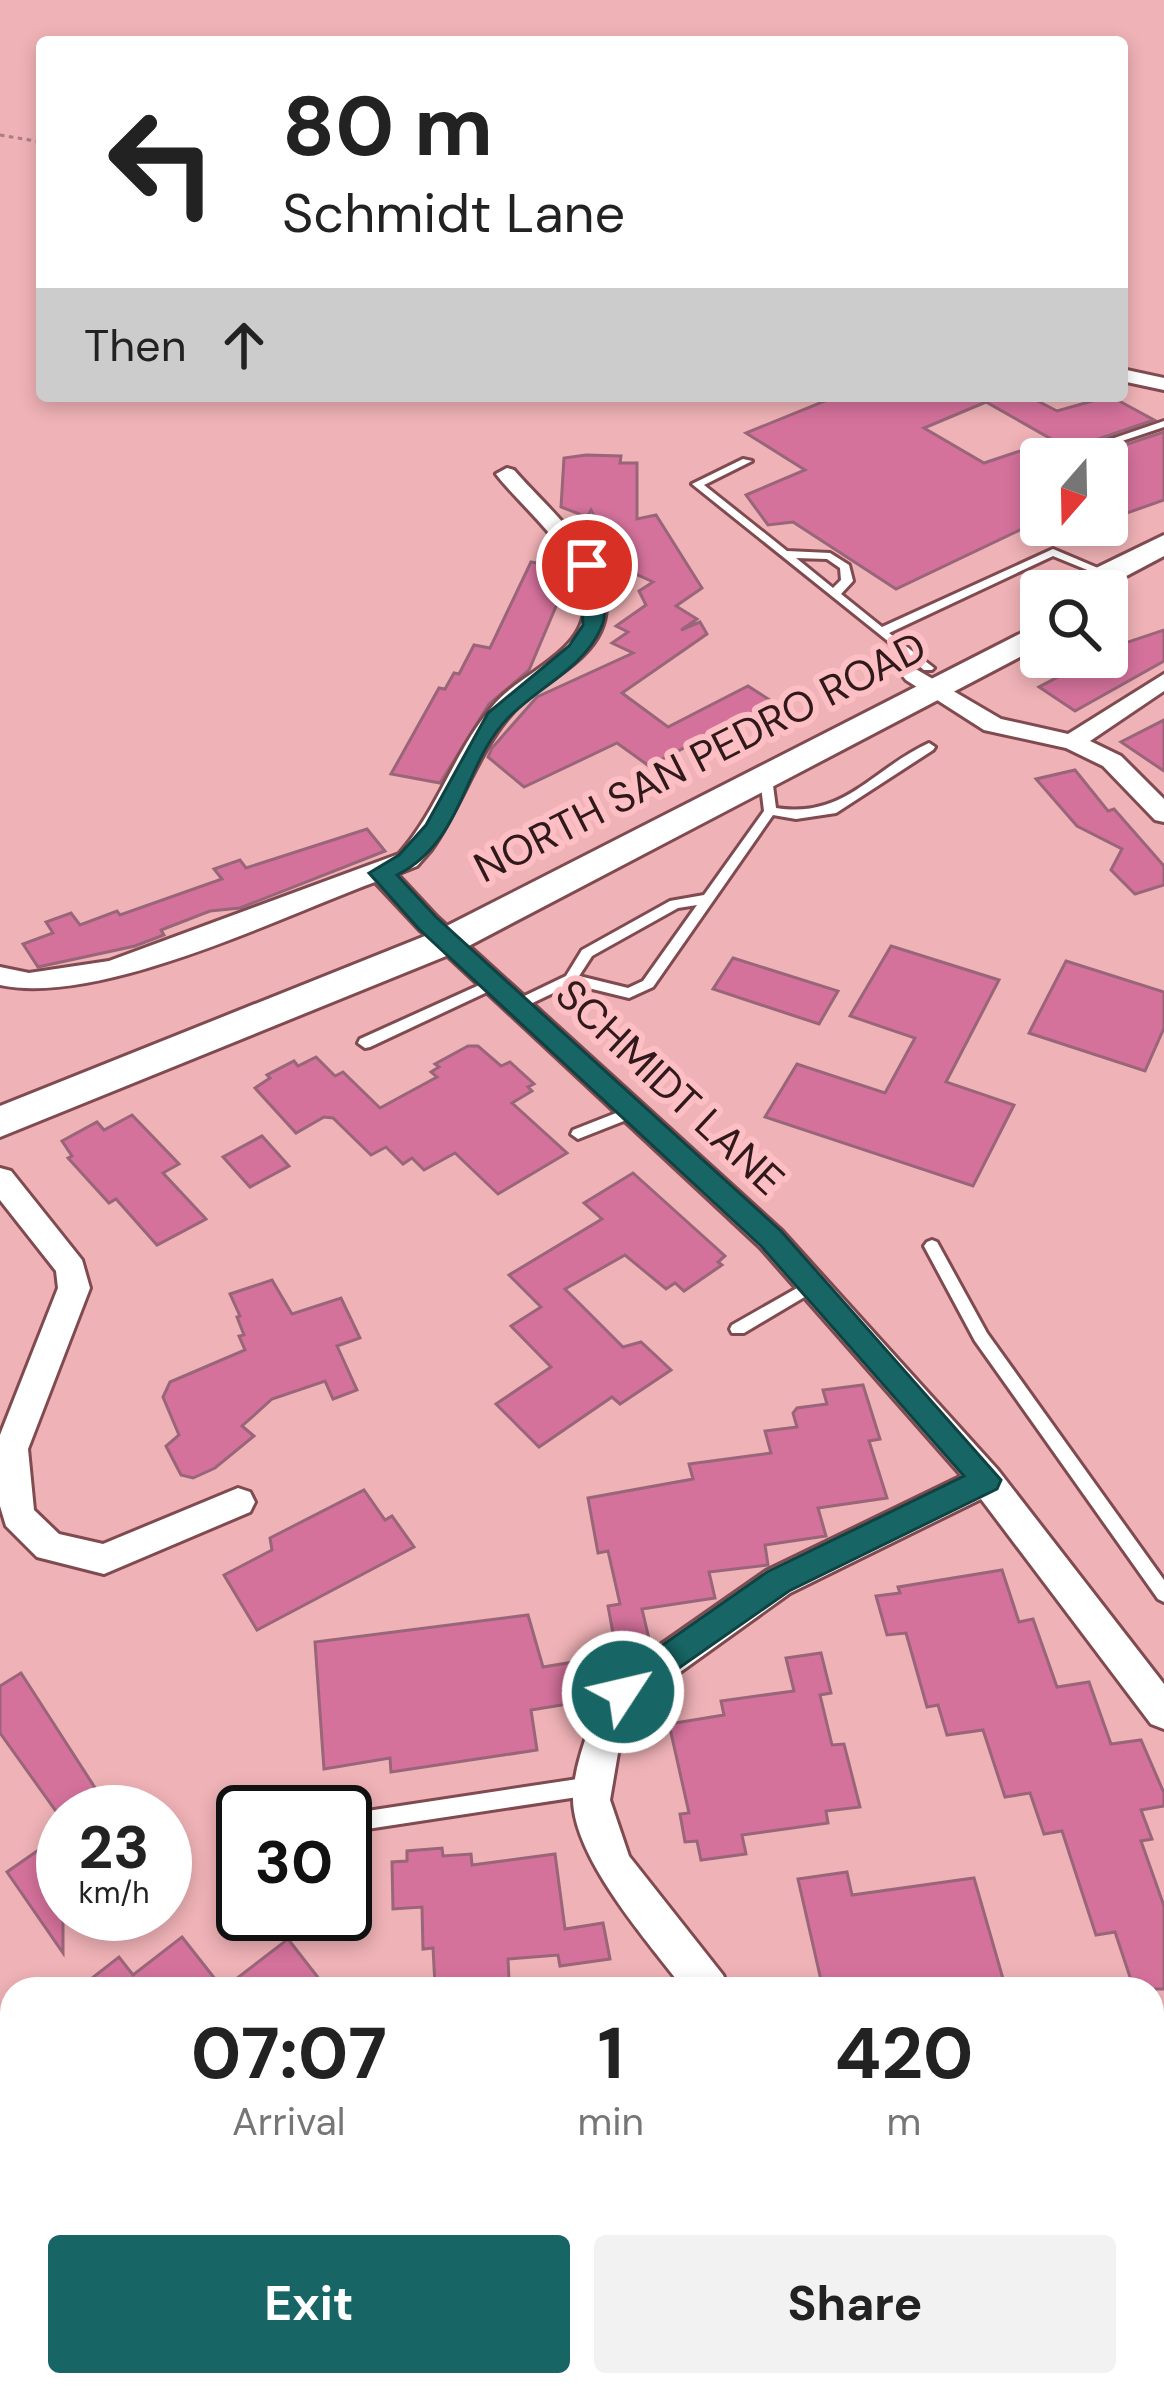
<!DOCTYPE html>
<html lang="en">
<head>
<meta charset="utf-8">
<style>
  body { margin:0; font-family:"DM Sans",sans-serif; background:#f2f2f2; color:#222; height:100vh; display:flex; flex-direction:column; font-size:45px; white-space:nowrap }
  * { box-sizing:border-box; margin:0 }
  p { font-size:39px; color:#767676 }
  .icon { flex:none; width:66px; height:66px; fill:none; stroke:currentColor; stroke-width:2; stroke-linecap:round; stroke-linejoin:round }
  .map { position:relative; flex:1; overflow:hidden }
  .side { position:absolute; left:0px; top:1977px; width:1164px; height:420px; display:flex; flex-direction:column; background:#fff; border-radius:36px 36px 0 0; box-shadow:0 6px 18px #0003 }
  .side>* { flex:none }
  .top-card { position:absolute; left:36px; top:36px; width:1092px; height:366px; border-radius:12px; box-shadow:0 6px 18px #0003; background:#fff; color:#222; overflow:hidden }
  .needle { width:78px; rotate:200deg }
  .controls { position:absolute; left:1020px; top:438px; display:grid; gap:24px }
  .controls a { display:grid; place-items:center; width:108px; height:108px; border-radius:12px; background:#fff; box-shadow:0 6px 18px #0003; font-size:60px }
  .speed { position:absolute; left:36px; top:1785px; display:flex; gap:24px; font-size:60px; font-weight:700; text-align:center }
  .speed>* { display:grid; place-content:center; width:156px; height:156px; border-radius:50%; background:#fff; box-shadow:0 6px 18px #0003; line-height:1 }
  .speed small { font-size:30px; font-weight:400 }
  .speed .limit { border:6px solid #111; border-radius:18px; background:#fff; color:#111 }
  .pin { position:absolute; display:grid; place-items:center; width:102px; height:102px; color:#fff; margin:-51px; border:6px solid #fff; border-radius:50%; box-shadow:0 3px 12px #0007 }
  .me { position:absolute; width:132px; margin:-66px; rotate:55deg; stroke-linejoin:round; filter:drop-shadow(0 0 9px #0008) }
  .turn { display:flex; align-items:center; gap:42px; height:252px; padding:0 48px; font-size:54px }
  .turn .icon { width:156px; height:156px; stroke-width:2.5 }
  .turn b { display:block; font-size:84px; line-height:102px }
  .then { display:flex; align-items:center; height:114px; padding:0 48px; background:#0003; gap:24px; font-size:45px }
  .eta { display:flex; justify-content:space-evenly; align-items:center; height:204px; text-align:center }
  .eta b { font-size:72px; font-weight:700; line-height:84px }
  .cta { display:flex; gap:24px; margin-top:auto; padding:24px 48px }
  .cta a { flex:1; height:138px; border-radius:12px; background:#176665; color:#fff; font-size:48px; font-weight:700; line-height:138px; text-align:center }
  .cta a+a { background:#f2f2f2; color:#222 }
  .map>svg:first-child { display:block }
  .building { fill:#d5729c; stroke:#996579; stroke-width:3 }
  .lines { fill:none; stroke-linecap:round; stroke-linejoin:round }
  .service-casing { stroke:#804b50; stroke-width:6 }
  .minor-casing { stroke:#804b50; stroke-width:6 }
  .secondary-casing { stroke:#804b50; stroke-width:6 }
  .path { stroke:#ad7d80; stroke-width:3; stroke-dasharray:4.5 4.5; stroke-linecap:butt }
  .service { fill:#fff; fill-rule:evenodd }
  .minor { fill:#fff; fill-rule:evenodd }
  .secondary { fill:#fff; fill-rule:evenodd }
  .route { fill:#176665; stroke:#0f4242; stroke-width:3 }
  .labels { text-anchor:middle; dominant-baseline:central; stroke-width:12; stroke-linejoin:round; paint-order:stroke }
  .street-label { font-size:42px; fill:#30191b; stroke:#fdbfc3 }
</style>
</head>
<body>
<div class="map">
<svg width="1164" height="2397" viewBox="0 0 1164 2397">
  <rect width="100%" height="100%" fill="#efb2b6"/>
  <g class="building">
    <path d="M837,396h191l29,15 53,-15 44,24 -85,29 -83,-47 -62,26 60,35 57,-19v76l-145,69 -103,-67 -25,3 -22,-30 59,-25 -59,-37z"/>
    <path d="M1164,432v68l-57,20v-39l12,-3 1,-7 -13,-12 -22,-1z"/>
    <path d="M586,455l35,1 -1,7h17v56l19,-4 46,73 -26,18 21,13 -16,11 19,-8 7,12 -85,59 46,34 80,-41 25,16 -124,64 -32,-23 -93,44 -36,-30 4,-9 45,-51 96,-44 -21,-10 16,-11 -12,-6 30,-21 -7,-14 14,-9 -28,-13 -34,-59 -4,7 -26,-10 3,-49z"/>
    <path d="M531,562l32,5 -8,16 10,2 -36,85 -40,34 -49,79 -49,-9 48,-86 6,1 9,-16 5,1 15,-29 16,3z"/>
    <path d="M1164,630v31l-89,50 -36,-24 57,-30h11v-8z"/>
    <path d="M1164,720v51l-43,-29z"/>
    <path d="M1075,770l33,41 6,-2 50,57v19l-29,9 -24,-24 11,-21 -45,-23 -41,-47z"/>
    <path d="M367,829l18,22 -145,57 -30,3 -49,19 3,5 -29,11 -97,21 -15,-23 30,-11 -7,-11 25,-9 9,12 37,-14 3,4 102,-36 -8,-10 26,-9 6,8z"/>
    <path d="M891,946l108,34 -53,102 68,23 -41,81 -208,-69 32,-53 88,29 30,-55 -65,-22z"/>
    <path d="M733,958l105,33 -19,33 -106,-35z"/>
    <path d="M1066,961l98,31v36l-19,43 -116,-38z"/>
    <path d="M468,1046h10l23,20 9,-4 24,22 -6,3 4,4 -20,12 55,50 -69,41 -43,-41 -31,17 -12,-12 -9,6 -17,-17 -15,8 -38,-37 -9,-1 -28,16 -41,-45 15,-10 -3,-3 27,-14 4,5 18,-9 19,19 8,-4 37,36 57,-31 -6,-5 8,-5 -4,-3z"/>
    <path d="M132,1115l47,49 -16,9 43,46 -49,26 -41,-46 -7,4 -41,-45 4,-2 -10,-15 35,-19 7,8z"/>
    <path d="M262,1136l27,30 -39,21 -27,-30z"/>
    <path d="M633,1173l92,83 -7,6 4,3 -38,26 -9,-8 -9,6 -41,-34 -60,34 58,58 18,-5 30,28 -51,34 -8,-7 -73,50 -43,-43 55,-37 -40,-41 30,-19 -32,-32 93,-56 -18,-16z"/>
    <path d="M272,1280l20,34 49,-16 19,40 -23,8 20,44 -24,9 -8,-18 -53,18 -30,27 12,10 -39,32 -22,10 -12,-3 -15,-29 13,-11 -16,-38 7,-15 75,-32 -6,-14 5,-1 -7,-18 3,-1 -10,-22z"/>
    <path d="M863,1385l17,54 -11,2 18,57 -69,10 8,28 -61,9 3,20 -59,7 6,26 -73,11 7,30 -34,5 -7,-38 12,-2 -12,-53 -10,2 -10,-55 105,-19 -4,-15 82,-11 -6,-22 32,-4 -4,-14 4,-5 30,-4 -4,-14z"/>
    <path d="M364,1490l21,30 7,-4 22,31 -157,83 -33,-55 48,-25 -2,-12z"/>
    <path d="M1002,1570l17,52 14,-3 24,68 32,-5 22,62 30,-4 23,53v13l-23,4 11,29 -11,2 23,65v83h-30l-19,-57 -19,3 -34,-104 -18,3 -14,-41 -25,4 -22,-67 -36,5 -9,-30 -11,2 -21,-74 -19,2 -11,-39 24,-3 -2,-6z"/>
    <path d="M528,1615l15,52 36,-6 7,40 -55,9 6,40 -146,22 -1,-14 -66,11 -9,-127z"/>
    <path d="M821,1653l10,40 -11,2 12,50 12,-1 16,63 -34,4 2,12 -86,12 4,19 -45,6 -4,-19 -12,1 -5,-28 9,-1 -20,-89 55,-9 -3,-14 73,-10 -8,-33z"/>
    <path d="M21,1673l80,124 -22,15h-16v9l-63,-88v-47z"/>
    <path d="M63,1833v120l-56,-81z"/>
    <path d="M442,1848l1,8 28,-2 1,11 83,-11 10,75 38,-6 7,36 -50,7 -2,-11 -50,4 1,20 -74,6 -2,-37 -10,1 -1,-42 -29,2 -1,-47 15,-1v-10z"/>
    <path d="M847,1872l5,23 122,-17 32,111h-183l-25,-110z"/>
    <path d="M182,1937l41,52h-145l41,-32 14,18z"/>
    <path d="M288,1939l39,50h-104z"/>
  </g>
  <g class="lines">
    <defs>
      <g id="service">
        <path d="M1164,421v6l-96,32h-15z"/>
        <path d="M743,459l9,2 -48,24 83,66 43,2 19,12 4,16 -12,13 41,33 171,-78 59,25 -2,2h-8l-49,-20 -164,77 45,35 -2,2h-8l-232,-186zM796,558l31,1 13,9 1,12 -8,8z"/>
        <path d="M1107,467l8,4v4l-8,2z"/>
        <path d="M929,743l6,4 -2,3 -97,63 -40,6 -23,-4 -120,172 -24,11 -57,-14 -48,23h-10l-2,-3 2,-3 52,-25 16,-26 88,-49 34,-6 60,-84 -4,-33 2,-3 4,-1 6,4 4,30c69,11 96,-39 153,-65zM697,905l-54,76 -15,7 -49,-12 13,-20 86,-48z"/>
        <path d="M495,978l5,2 2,3 -2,3 -130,61 -5,1 -7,-5 2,-4z"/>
        <path d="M634,1106l7,5 -2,4 -61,24 -7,-5 2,-4z"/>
        <path d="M932,1240l5,2 50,91 177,247v22l-6,-3 -183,-258 -51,-95 3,-4z"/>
        <path d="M813,1279l5,2 3,4 -3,4 -74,44h-12l-2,-4 2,-4z"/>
        <path d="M591,1777l7,3 2,6 -2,6 -7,3 -237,36 -7,-3 -2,-5 2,-7 7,-3z"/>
      </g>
      <g id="minor">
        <path d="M1122,369l42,9v12l-42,-9z"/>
        <path d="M507,468l7,2c39,46 136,120 69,185 -22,22 -51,35 -72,59 -34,39 -50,94 -80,136l-14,16 -20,8 40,43 345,314 216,239 166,214v45l-13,-5 -170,-225 -191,94 -153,110 -18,44 -9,53 19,56 94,119 6,14h-45c-35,-46 -113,-133 -111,-193 2,-39 21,-80 37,-116l156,-109 196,-95 -202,-229 -341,-318 -44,-47c-97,36 -276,124 -375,103v-18l29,6 80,-12 290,-107c39,-44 55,-102 93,-147 21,-26 55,-39 77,-64 53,-58 -43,-129 -73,-169z"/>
        <path d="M914,668l87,51 67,15 96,-60v17l-74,50 31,15 43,43v23l-9,-2 -52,-54 -37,-18 -82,-18 -78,-50 -4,-5z"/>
        <path d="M0,1168l11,3 71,89 8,28 -62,161 6,61 25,24 44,10 135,-56 12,4 5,10 -5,10 -146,62 -67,-17 -31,-31 -6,-20v-71l58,-147 -2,-17 -56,-71z"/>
        <path d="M0,2074l12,5v56l-12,-5z"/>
        <path d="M162,2385h46l5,12h-46z"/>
      </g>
      <g id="secondary">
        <path d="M1164,535v21l-66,35h-40l5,-7z"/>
        <path d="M1041,623v23l-580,304 -461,187v-31l435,-174z"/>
      </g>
    </defs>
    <use href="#service" class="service-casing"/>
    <use href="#minor" class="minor-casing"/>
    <use href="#secondary" class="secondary-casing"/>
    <path class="path" d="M0,135l42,7"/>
    <use href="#service" class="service"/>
    <use href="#minor" class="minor"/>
    <use href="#secondary" class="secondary"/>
  </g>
  <path class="route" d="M580,560l17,5c6,17 12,46 4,63 -17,40 -64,60 -93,90 -45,46 -44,123 -111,157l39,42 345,314 220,249 -4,9 -208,102 -166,116 -12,-5 -5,-10 5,-11 156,-109 197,-96 -203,-230 -342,-317 -50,-56 30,-18 27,-30 62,-112 81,-67 14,-21z"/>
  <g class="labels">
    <g class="street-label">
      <text transform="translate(700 757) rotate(-27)">NORTH SAN PEDRO ROAD</text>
      <text transform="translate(670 1087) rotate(43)">SCHMIDT LANE</text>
    </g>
  </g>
</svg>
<div class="controls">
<a><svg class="needle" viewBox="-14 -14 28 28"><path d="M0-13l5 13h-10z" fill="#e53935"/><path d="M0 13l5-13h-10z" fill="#767676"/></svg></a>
<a><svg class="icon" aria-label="search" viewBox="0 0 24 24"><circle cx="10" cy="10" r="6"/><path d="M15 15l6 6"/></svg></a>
</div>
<div class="speed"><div>23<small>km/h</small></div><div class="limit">30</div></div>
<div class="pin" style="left:587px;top:565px;background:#d93025"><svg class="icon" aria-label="arrive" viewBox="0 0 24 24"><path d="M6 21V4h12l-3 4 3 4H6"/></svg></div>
<svg class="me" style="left:623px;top:1692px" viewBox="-20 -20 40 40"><circle r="17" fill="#176665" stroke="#fff" stroke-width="3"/><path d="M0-11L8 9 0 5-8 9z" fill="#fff"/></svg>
<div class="top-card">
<div class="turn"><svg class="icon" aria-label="left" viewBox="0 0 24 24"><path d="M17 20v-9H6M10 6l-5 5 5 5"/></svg><div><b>80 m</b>Schmidt Lane</div></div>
<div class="then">Then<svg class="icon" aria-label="ahead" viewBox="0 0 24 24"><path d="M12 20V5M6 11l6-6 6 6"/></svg></div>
</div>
<section class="side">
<div class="eta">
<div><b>07:07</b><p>Arrival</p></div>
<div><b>1</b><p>min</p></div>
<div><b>420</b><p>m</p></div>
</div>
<div class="cta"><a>Exit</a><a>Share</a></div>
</section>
</div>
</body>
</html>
